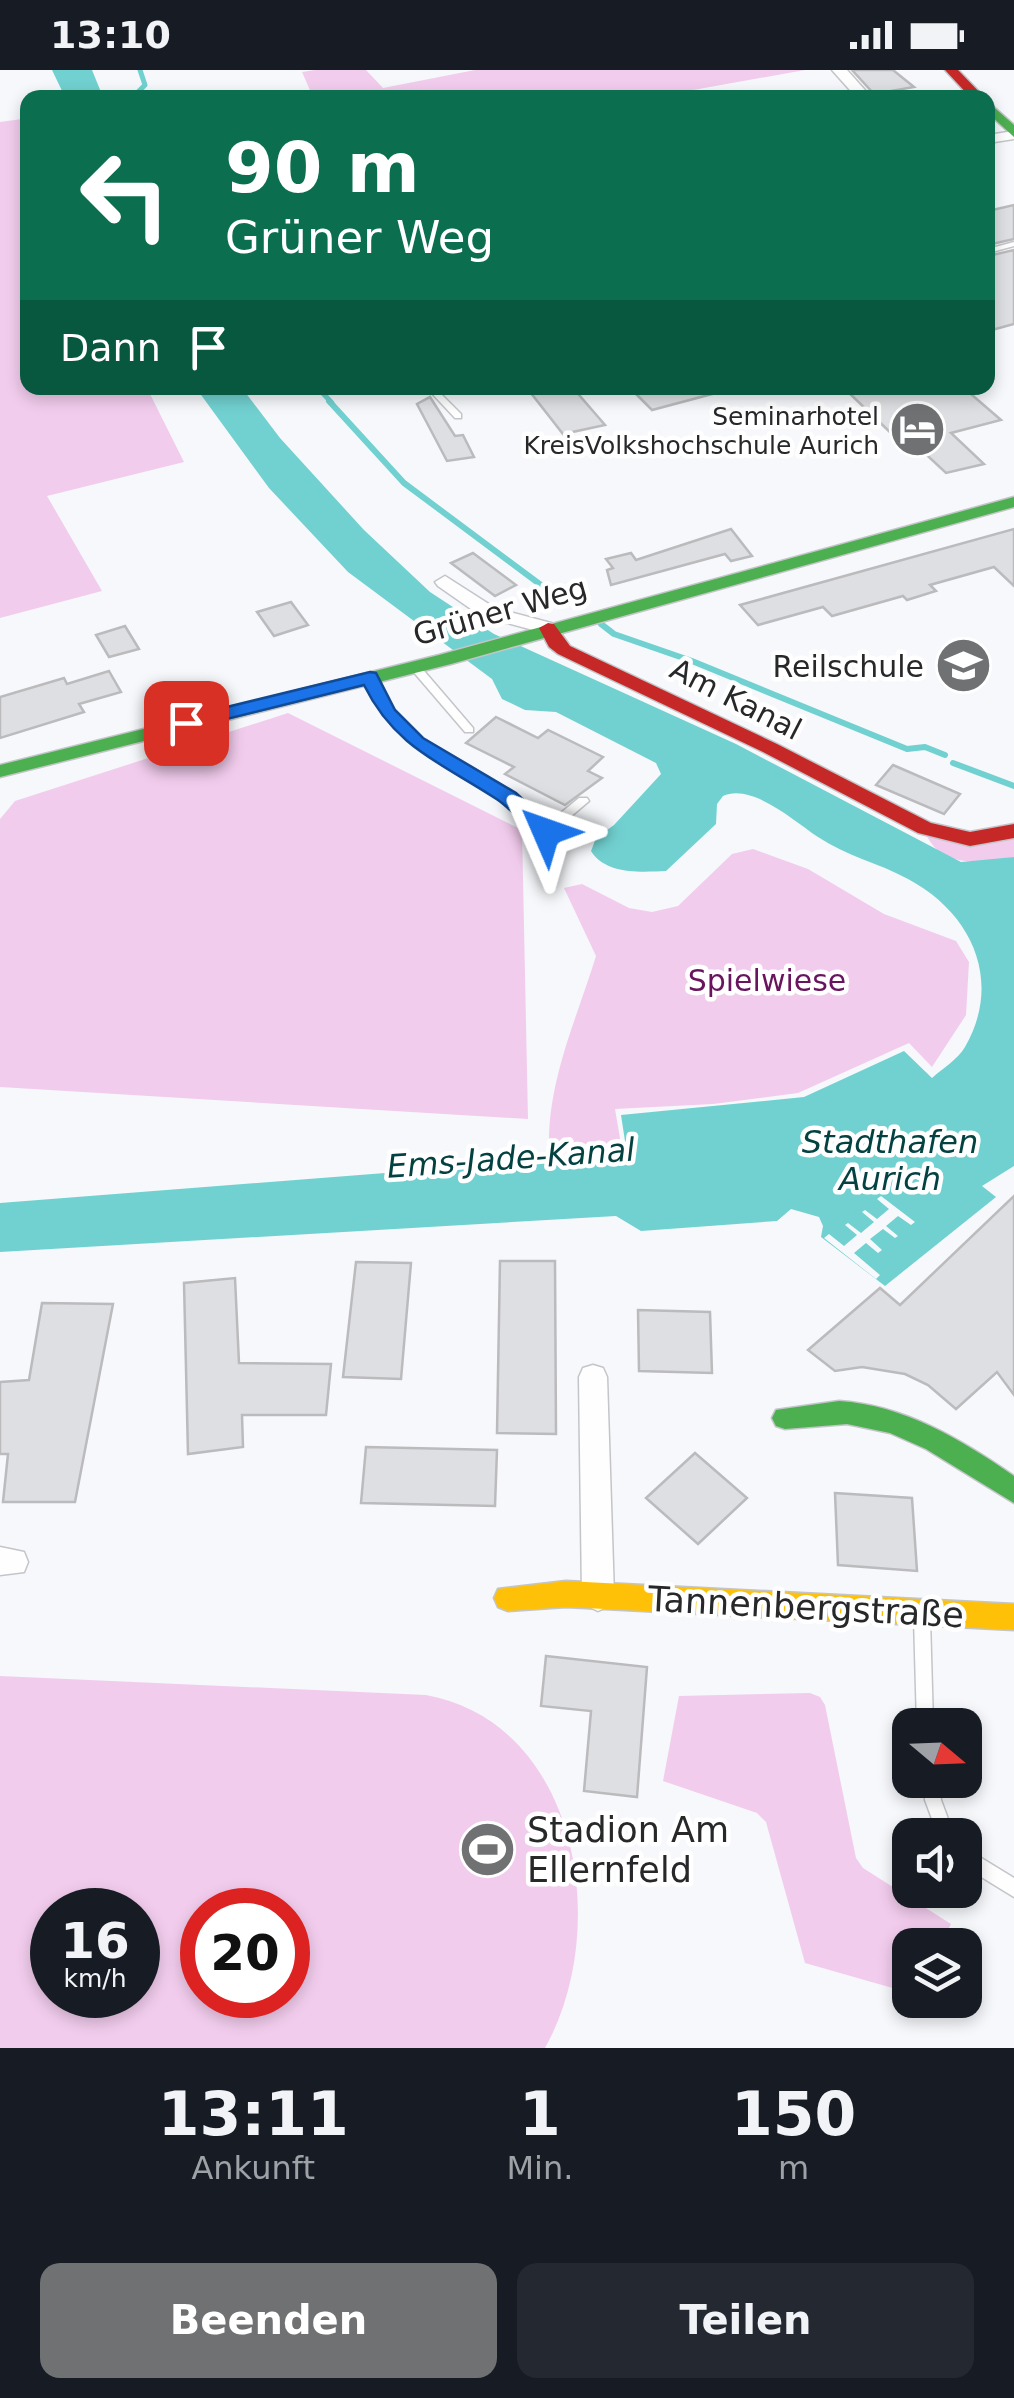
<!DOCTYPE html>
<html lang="de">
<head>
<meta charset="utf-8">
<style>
  body { margin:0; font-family:"DejaVu Sans",sans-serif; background:#242831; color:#f1f3f6; height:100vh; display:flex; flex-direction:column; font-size:38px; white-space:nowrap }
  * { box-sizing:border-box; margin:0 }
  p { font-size:32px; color:#9ea1a6 }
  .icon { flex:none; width:55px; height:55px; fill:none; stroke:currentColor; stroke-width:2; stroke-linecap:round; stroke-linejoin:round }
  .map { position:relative; height:1978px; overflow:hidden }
  .drawer { display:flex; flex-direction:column; background:#171b24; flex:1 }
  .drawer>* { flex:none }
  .banner { position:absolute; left:20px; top:20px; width:975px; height:305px; border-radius:20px; box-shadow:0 5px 15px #0003; background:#0b6e4f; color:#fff; overflow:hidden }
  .needle { width:65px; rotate:109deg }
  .tools { position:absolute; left:892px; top:1638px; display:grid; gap:20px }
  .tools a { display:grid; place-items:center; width:90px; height:90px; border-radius:20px; background:#171b24; box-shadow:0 5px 15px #0003; font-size:50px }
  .speed { position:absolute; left:30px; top:1818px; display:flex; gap:20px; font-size:50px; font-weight:700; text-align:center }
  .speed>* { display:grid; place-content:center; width:130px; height:130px; border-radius:50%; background:#171b24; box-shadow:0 5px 15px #0003; line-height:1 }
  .speed small { font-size:25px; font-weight:400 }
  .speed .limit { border:15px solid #d22; background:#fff; color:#111 }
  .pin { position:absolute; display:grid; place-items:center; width:85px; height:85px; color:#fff; margin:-42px; border-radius:20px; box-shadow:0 5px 15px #0006 }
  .me { position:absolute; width:110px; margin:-55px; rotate:313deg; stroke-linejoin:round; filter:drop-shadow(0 0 8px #0008) }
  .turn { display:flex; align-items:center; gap:35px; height:210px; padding:0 40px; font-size:45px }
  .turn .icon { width:130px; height:130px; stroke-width:2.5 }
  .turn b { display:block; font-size:70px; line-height:85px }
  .then { display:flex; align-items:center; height:95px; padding:0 40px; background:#0003; gap:20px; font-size:38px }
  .eta { display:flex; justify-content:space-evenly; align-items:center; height:170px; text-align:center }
  .eta b { font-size:60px; font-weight:800; line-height:70px }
  .cta { display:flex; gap:20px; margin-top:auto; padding:20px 40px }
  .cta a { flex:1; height:115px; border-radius:20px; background:#6f7173; color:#fff; font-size:40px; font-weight:800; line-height:115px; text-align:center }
  .cta a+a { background:#242831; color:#f1f3f6 }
  .status { display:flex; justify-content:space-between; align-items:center; height:70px; padding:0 50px; background:#171b24; direction:ltr }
  .status svg { height:28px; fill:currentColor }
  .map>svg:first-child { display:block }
  .green { fill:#f2cced; fill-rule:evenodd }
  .water { fill:#71d1d0 }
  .pier { fill:#f6f8fb }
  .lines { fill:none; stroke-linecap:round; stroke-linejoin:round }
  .stream-far1 { stroke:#71d1d0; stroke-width:5 }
  .stream { stroke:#71d1d0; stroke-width:6 }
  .building { fill:#dedfe2; stroke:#bbbbbe; stroke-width:2.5 }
  .lane-casing { stroke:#c3c5c8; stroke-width:3 }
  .street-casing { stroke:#c3c5c8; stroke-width:3 }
  .fast-casing { stroke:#c3c5c8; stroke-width:3 }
  .slow-casing { stroke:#c3c5c8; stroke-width:3 }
  .jam-casing { stroke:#c3c5c8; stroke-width:3 }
  .lane { fill:#fefefe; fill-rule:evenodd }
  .street { fill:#fefefe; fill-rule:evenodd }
  .fast { fill:#4caf50; fill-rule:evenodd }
  .slow { fill:#ffc107; fill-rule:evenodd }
  .jam { fill:#c62828; fill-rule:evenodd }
  .route { fill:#1a73e8; stroke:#114b97; stroke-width:2.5 }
  .labels { text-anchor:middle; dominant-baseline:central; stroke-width:9; stroke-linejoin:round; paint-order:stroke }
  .far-poi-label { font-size:25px; fill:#26282a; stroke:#fff; text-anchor:end }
  .street-label { font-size:30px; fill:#26282a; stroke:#fff }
  .poi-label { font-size:30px; fill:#26282a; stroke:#fff; text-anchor:end }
  .park-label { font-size:30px; fill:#68155e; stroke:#fff }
  .water-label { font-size:32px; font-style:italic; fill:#044242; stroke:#fff }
  .near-street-label { font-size:35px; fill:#26282a; stroke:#fff }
  .near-poi-label { font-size:35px; fill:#26282a; stroke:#fff; text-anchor:start }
</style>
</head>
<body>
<div class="status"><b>13:10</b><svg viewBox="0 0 49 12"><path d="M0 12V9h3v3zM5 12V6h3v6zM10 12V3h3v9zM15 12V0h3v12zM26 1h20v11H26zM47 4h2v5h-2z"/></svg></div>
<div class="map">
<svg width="1014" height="1978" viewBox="0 0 1014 1978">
  <rect width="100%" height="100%" fill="#f6f8fb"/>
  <g class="green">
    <path d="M315,0h51l17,18 92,-18h330l-151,27h-341l-11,-25z"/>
    <path d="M22,49l6,4v265h119l37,74 -137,34 55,95 -102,27v-496z"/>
    <path d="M288,643l234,117 6,289 -528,-32v-268l15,-18z"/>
    <path d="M925,762l89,4v21c-33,6 -74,12 -89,-25z"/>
    <path d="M753,779l55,20 76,45 72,27 13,21 -3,53 -34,52 -23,-24 -111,50 -85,11 -98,5 7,41 -30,4 -10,-9 -33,1c-1,-67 28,-128 47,-190l-32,-68 18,-4 47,24 23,4 26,-6 54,-52z"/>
    <path d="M0,1606l426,19c153,28 186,234 119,353h-545zM52,1840h86v85h-86zM202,1840h86v85h-86z"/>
    <path d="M810,1623l10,4 5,8 31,153 7,10 88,56 -11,21h-30v48l-105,-30 -39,-141 -9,-9 -94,-32 16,-85z"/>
  </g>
  <g class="water">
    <path d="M52,0h40l11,27h-38z"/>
    <path d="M196,318h46l38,50 84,92 66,62 64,42 242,110 225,118 53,-5v309l-32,20 14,11 -111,89 -64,-49 2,-11 -4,-9 -28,-8 -14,12 -136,10 -25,-15 -616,36v-49l627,-49 -6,-39 183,-18 100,-46 28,27c10,-9 26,-19 33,-31 38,-66 7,-134 -57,-168 -29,-16 -62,-23 -90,-42 -24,-16 -66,-54 -95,-41l-6,8 -1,20 -50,47c-25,1 -60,4 -75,-20l5,-13 18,-13 47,-51 -5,-11 -100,-51 -31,-2 -23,-11 -10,-20 -144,-107 -79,-84z"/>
  </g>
  <path class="pier" d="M881,1126l34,26 -4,3 -13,-9 -12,10 12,10 -3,2 -12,-9 -13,10 12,11 -4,3 -12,-10 -12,10 26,22 -4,4 -52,-41 5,-4 15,12 13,-11 -12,-10 3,-2 13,10 13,-11 -12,-10 3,-2 12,9 12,-10 -12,-10z"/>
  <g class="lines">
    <g class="stream-far1">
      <path d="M132,28l13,-13 -5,-15"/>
      <path d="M318,318l14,15"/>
    </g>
    <g class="stream">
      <path d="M329,331l75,82 145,108"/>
      <path d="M601,554l13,10 78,27 215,88 18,-2 20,8"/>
      <path d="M953,693l61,23"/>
    </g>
  </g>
  <g class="building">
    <path d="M852,0h41l21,17 -40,7z"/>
    <path d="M1014,135v34l-26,6v-34z"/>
    <path d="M1014,180v74l-26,7v-75z"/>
    <path d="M527,318h46l32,37 -42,9z"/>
    <path d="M630,318h81l1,6 -60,16z"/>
    <path d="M867,318h46l4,3 47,-3 37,32 -50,13 33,31 -38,9 -44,-41 -9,3 -45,-43z"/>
    <path d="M430,327l25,39 8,-1 11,22 -27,4 -30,-57z"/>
    <path d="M731,459l21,27 -21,5 -6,-7 -114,31 -4,-15 6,-2 -7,-9 25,-6 5,7z"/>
    <path d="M1014,459v57l-20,-19 -64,18 6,6 -29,9 -4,-4 -71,20 -9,-9 -65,18 -18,-20z"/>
    <path d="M473,483l43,32 -21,11 -44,-33z"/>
    <path d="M291,532l17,23 -34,11 -17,-24z"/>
    <path d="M125,556l14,23 -30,8 -13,-22z"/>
    <path d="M109,601l12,21 -42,12 5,8 -84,26v-41l64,-19 3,6z"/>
    <path d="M496,647l42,21 10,-8 55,27 -15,14 14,7 -37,27 -60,-31 9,-7 -48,-24z"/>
    <path d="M893,695l67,29 -16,20 -68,-29z"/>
    <path d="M1014,1126v199l-17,-23 -41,37 -28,-24 -23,-11 -43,-7 -27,4 -27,-21 72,-62 20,17z"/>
    <path d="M500,1191h55l1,173 -59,-1z"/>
    <path d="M356,1192l55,1 -10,116 -58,-2z"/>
    <path d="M235,1208l4,85 92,1 -5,51h-84l1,32 -55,7 -4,-171z"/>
    <path d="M42,1233l71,1 -38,198h-72l5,-48h-8v-72l29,-2z"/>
    <path d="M638,1240l72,2 2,61 -73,-2z"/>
    <path d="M366,1377l131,3 -2,56 -134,-3z"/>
    <path d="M695,1383l52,45 -49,46 -52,-46z"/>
    <path d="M835,1423l77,5 5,73 -79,-6z"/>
    <path d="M546,1586l101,11 -10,130 -53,-6 7,-80 -50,-5z"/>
  </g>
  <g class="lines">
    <defs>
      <g id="lane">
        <path d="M1014,172v4l-26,7v-4z"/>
        <path d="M427,318h8l26,26v4h-6z"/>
        <path d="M584,318h8l2,2 -4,3z"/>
        <path d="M415,594l4,1 54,63v4h-8l-54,-63 -1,-2z"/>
        <path d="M370,604l5,3 17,34 28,29 93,55 32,31 34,-28h8l2,3 -40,34h-8l-36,-34 -93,-57 -29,-29 -18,-38z"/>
        <path d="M922,1541l6,2 2,5 3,107h-16l-3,-107 2,-5z"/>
        <path d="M923,1710h16l2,20 13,35h-16l-13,-35z"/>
        <path d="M965,1778l49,30v19l-49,-30z"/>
      </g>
      <g id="street">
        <path d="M832,0h15l25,28h-15z"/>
        <path d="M1014,61v8l-26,4v-8z"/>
        <path d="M445,506l50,32 60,16 3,4 -10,6 -67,-18 -43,-30 -3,-4z"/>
        <path d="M593,1295l10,3 4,9 7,219 -5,10 -11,5 -11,-5 -5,-10 -3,-219 4,-9z"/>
        <path d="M0,1477l24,5 4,10 -4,10 -24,3z"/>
      </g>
      <g id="fast">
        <path d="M988,32l26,23v12l-26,-24z"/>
        <path d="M1014,427v10l-563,157 -451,113v-12l439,-110z"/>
        <path d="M839,1331c65,4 123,39 175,75v27l-88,-54 -36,-16 -43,-9 -62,5 -9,-3 -4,-8 4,-8z"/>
      </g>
      <path id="slow" d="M566,1511l448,23v26l-448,-23 -58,4 -10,-4 -4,-9 4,-9z"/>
      <g id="jam">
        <path d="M945,0h13l27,28h-14z"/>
        <path d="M548,553l6,1 16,22 207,98 154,79 39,9 44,-8v14l-44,8 -52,-13 -155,-81 -205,-98 -9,-7 -10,-19z"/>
      </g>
    </defs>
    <use href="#lane" class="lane-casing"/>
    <use href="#street" class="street-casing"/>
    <use href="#fast" class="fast-casing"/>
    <use href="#slow" class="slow-casing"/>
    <use href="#jam" class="jam-casing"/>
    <use href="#lane" class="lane"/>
    <use href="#street" class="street"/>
    <use href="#fast" class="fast"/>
    <use href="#slow" class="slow"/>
    <use href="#jam" class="jam"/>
  </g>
  <path class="route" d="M370,602l6,1 19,37 28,28 93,55 37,34v10h-15c-13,-12 -26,-27 -40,-37 -56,-37 -103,-52 -134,-115l-178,44 -10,-6 10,-6z"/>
  <defs>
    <symbol id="hotel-disc" viewBox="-11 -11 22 22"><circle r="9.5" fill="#6f7173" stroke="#fff"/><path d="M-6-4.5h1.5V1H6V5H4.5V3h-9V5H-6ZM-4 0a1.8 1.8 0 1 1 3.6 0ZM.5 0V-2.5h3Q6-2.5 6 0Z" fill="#fff"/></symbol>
    <symbol id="school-disc" viewBox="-11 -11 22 22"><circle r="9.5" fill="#6f7173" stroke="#fff"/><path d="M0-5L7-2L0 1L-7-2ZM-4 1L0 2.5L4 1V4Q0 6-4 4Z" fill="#fff"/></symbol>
    <symbol id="stadium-disc" viewBox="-11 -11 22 22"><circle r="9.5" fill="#6f7173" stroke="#fff"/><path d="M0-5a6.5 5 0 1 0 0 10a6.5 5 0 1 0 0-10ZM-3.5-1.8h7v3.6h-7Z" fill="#fff"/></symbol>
  </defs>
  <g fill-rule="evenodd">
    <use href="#hotel-disc" x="886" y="328" width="63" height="63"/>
    <use href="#school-disc" x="932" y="564" width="63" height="63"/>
    <use href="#stadium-disc" x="456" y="1748" width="63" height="63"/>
  </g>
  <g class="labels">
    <g class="far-poi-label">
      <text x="879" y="346">Seminarhotel<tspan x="879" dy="29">KreisVolkshochschule Aurich</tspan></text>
    </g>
    <g class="street-label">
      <text transform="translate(500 541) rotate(-16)">Grüner Weg</text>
      <text transform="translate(736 629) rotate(27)">Am Kanal</text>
    </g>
    <g class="poi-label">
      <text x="924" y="596">Reilschule</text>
    </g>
    <g class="park-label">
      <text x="767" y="910">Spielwiese</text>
    </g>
    <g class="water-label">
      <text x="890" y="1072">Stadthafen<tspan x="890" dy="37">Aurich</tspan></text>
      <text transform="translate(511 1088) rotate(-4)">Ems-Jade-Kanal</text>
    </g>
    <g class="near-street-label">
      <text transform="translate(806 1537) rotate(3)">Tannenbergstraße</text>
    </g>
    <g class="near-poi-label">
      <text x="527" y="1760">Stadion Am<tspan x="527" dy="40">Ellernfeld</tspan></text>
    </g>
  </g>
</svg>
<div class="tools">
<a><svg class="needle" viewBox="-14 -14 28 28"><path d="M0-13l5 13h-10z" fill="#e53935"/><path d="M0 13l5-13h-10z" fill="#9ea1a6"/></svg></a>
<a><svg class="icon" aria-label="sound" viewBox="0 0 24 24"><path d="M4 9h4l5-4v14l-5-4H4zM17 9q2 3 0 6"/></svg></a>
<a><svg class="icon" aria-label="layers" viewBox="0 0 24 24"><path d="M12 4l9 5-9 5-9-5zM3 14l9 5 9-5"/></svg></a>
</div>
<div class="speed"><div>16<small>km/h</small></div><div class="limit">20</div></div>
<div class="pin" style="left:186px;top:653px;background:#d93025"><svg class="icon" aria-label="arrive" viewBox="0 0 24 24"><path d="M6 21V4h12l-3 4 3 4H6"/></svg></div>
<svg class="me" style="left:546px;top:762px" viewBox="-20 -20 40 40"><path d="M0-17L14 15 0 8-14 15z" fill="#1a73e8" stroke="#fff" stroke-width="4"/></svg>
<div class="banner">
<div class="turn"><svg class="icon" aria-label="left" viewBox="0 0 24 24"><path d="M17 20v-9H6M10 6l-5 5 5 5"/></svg><div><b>90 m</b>Grüner Weg</div></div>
<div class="then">Dann<svg class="icon" aria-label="arrive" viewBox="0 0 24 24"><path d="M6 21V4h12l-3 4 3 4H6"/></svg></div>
</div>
</div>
<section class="drawer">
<div class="eta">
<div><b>13:11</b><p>Ankunft</p></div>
<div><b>1</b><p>Min.</p></div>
<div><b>150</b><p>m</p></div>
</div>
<div class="cta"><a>Beenden</a><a>Teilen</a></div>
</section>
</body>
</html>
